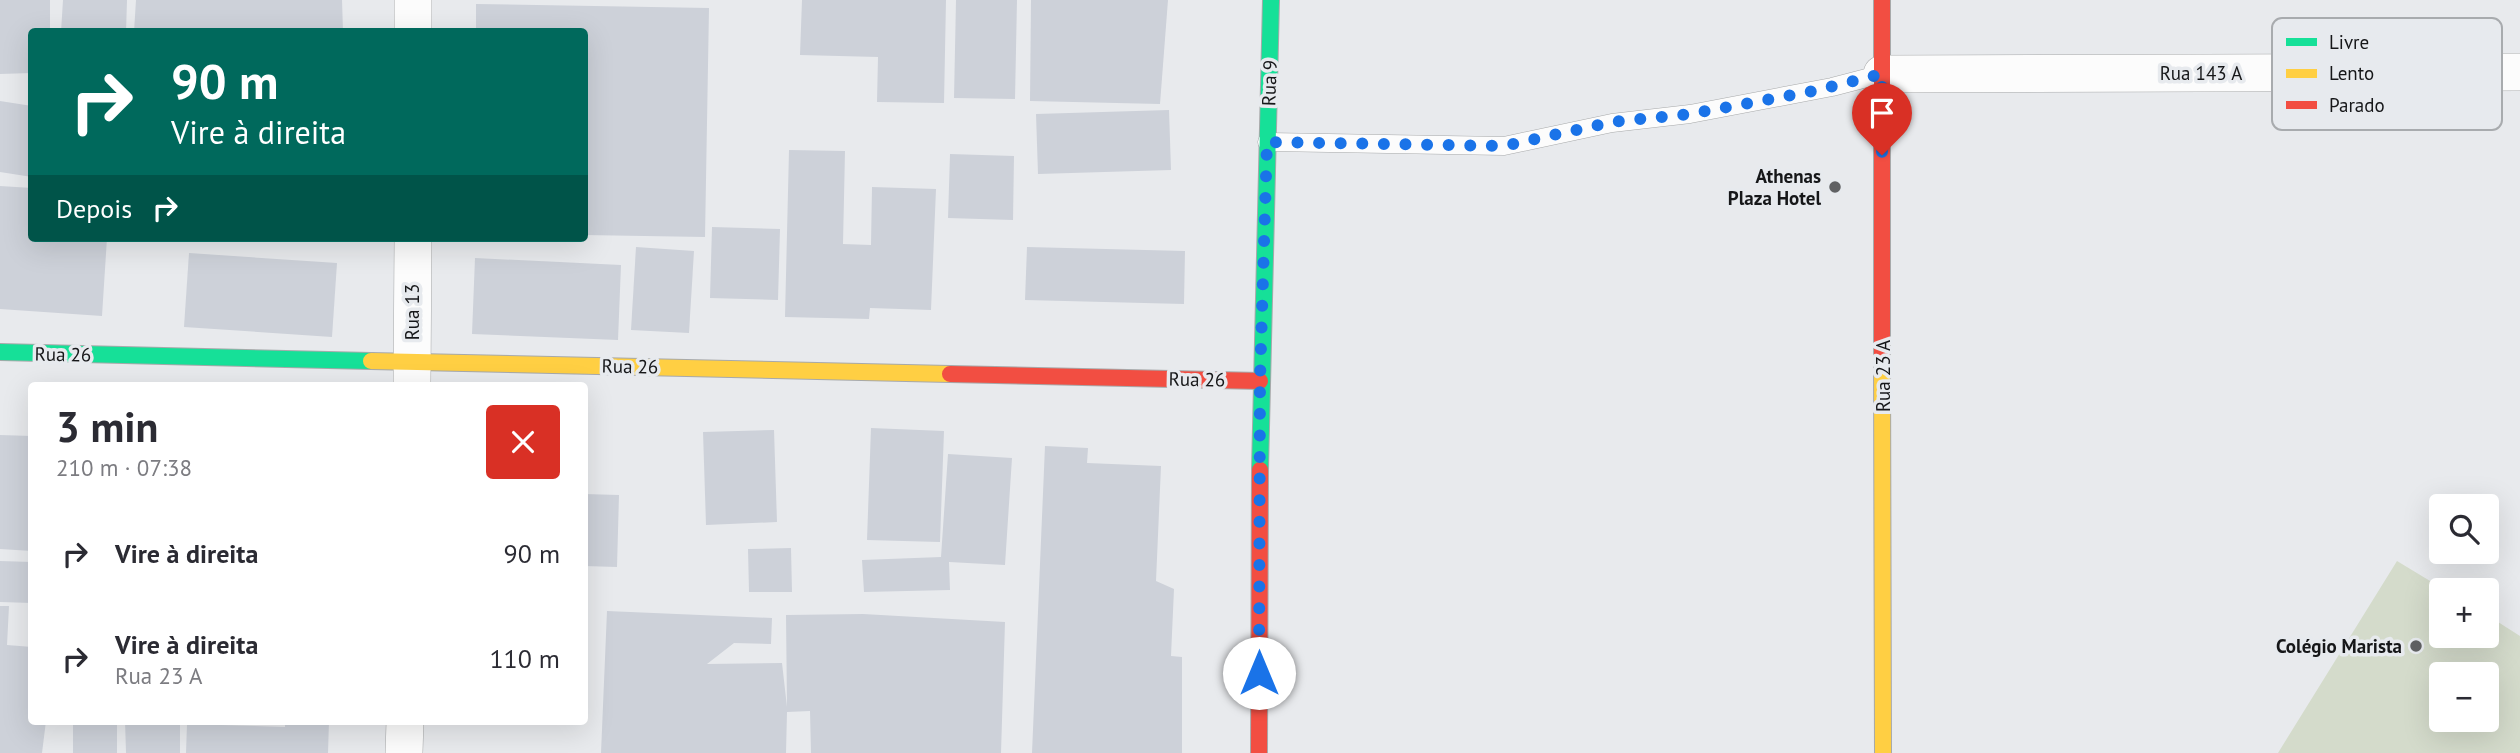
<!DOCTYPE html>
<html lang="pt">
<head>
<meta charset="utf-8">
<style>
  body { margin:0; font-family:"PT Sans",sans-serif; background:#f2f2f3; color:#2b2b33; height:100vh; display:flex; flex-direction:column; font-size:26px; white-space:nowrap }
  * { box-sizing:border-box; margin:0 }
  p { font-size:23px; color:#7c7c81 }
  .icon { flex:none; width:38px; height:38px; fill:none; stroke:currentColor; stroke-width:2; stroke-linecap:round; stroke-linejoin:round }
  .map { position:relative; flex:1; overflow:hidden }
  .sheet { position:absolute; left:28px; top:382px; width:560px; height:343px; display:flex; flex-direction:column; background:#fff; border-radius:7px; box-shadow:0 7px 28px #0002 }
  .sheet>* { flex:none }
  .guide { position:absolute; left:28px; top:28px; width:560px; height:214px; border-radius:7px; box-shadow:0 7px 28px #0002; background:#00695c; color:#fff; overflow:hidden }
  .fabs { position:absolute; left:2429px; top:494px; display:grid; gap:14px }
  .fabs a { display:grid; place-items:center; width:70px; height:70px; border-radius:7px; background:#fff; box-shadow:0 7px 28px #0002; font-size:35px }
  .pin { position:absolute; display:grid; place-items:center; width:60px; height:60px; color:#fff; margin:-72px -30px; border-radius:50% 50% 50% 0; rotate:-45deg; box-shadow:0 0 7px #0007 }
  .pin .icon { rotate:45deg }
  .me { position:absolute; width:77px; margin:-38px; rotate:0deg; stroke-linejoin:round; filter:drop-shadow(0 0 5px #0008) }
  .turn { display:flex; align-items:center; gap:24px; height:147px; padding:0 28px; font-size:32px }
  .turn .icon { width:91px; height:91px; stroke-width:2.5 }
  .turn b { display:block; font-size:49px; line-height:60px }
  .then { display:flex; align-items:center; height:66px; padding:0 28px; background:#0003; gap:14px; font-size:26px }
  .round { display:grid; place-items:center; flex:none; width:74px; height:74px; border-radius:7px; background:#f2f2f3 }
  .headline { display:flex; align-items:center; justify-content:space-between; height:119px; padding:0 28px }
  h1 { font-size:42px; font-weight:700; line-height:52px }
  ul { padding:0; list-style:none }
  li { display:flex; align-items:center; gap:21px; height:105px; padding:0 28px }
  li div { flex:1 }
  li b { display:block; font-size:26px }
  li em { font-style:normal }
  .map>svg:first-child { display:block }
  .green { fill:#d4dbcb; fill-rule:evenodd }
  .building { fill:#cdd1d9 }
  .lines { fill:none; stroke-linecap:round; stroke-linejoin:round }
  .lane-casing { stroke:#a7a9aa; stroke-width:19 }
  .street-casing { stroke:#a7a9aa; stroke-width:38 }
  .fast-casing { stroke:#a7a9aa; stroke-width:18 }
  .slow-casing { stroke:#a7a9aa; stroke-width:18 }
  .jam-casing { stroke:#a7a9aa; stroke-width:18 }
  .lane { stroke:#fcfcfc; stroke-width:18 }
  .street { stroke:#fcfcfc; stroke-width:37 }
  .fast { stroke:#16e098; stroke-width:16 }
  .slow { stroke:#ffcf43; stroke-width:16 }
  .jam { stroke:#f24e42; stroke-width:16 }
  .route { stroke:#1a73e8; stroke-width:12; stroke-dasharray:0 21.6 }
  .poi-dot { fill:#606163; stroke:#e7eaee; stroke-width:2.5 }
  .labels { text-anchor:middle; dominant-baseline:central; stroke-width:7; stroke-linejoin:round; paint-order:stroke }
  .street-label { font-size:19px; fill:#161719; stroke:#e7eaee }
  .poi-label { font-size:19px; font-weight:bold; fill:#161719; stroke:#e7eaee; text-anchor:end }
  .key { fill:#e7eaee; stroke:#a8abae; stroke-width:2 }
  .key-label { font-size:19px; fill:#161719 }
</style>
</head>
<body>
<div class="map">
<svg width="2520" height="753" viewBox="0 0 2520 753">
  <rect width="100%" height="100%" fill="#e8eaed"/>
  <path class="green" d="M2397,561l48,29h-4v45h46v-20l33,21v117h-242zM2441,674h46v45h-46z"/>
  <g class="building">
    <path d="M0,0h50v32h-18v41l-32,1z"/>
    <path d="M63,0h64l-1,32h-65z"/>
    <path d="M136,0h206l1,32h-209z"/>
    <path d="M802,0h144l-2,103 -67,-1 1,-45 -78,-2z"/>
    <path d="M956,0h61l-2,99 -61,-1z"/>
    <path d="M1031,0h137l-8,104 -130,-3z"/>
    <path d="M476,4l233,4 -4,229 -121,-2v-203h-108z"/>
    <path d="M0,101l32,5v71l-32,-5z"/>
    <path d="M1169,110l2,60 -133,4 -2,-60z"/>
    <path d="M789,150l56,1 -2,93 28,1 1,-58 64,2 -5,121 -61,-2 -1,11 -84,-2z"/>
    <path d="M950,154l64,2 -1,64 -65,-2z"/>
    <path d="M0,186l32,2v50h75l-5,78 -102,-7z"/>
    <path d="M712,227l68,2 -2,71 -68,-2z"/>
    <path d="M636,247l58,4 -5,82 -58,-3z"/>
    <path d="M1027,247l158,4 -1,53 -159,-4z"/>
    <path d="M189,253l148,10 -5,74 -148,-10z"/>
    <path d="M475,258l146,7 -3,75 -146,-6z"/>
    <path d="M871,428l73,3 -4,111 -73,-2z"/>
    <path d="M774,430l3,92 -71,3 -3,-93z"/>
    <path d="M0,435l32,1v115l-32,-2z"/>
    <path d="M1045,446l43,2 -1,15 74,3 -5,115 18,8 -3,67 11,1v96h-150z"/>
    <path d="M948,454l64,4 -7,107 -56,-3 1,28 -86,2 -2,-32 79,-3z"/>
    <path d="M584,494l35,1 -2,72 -33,-1z"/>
    <path d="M791,548l1,44h-43l-1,-43z"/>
    <path d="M0,561l32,1v41l-32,-1z"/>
    <path d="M0,606h9l-2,39 25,2v74h14l-4,32h-42z"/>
    <path d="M607,611l165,7 -1,26 -37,-1 -27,21 75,-1 5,44 -1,-92 77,-1 142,8 -4,131h-190l-1,-42 -23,1 -1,41h-185z"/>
    <path d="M53,721h64v32h-44v-29h-20z"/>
    <path d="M125,721h55v32h-54z"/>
    <path d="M285,721h44l-1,32h-142l1,-29 98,3z"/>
  </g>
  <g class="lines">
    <defs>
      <path id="lane" d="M1267,142l237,4 108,-23 78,-9 142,-27 50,-13"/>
      <g id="street">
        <path d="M413,32v-32"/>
        <path d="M1882,74l638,-2"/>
        <path d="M412,385l1,-147"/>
        <path d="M404,753l1,-32"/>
      </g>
      <g id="fast">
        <path d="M0,352l371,9"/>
        <path d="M1260,470l11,-470"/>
      </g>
      <g id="slow">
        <path d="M371,361l579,13"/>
        <path d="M1882,363l1,390"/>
      </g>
      <g id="jam">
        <path d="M1882,0v363"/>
        <path d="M950,374l310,7"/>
        <path d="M1259,753l1,-283"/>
      </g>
    </defs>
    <use href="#lane" class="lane-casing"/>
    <use href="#street" class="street-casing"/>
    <use href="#fast" class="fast-casing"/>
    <use href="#slow" class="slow-casing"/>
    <use href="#jam" class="jam-casing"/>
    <use href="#lane" class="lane"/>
    <use href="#street" class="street"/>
    <use href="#fast" class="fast"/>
    <use href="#slow" class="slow"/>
    <use href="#jam" class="jam"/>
  </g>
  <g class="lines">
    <path class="route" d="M1259,673l1,-292 7,-239 237,4 108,-24 78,-8 119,-22 73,-18v81"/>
  </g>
  <g class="poi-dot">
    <circle cx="1835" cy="187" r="7"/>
    <circle cx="2416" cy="646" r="7"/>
  </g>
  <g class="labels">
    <g class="street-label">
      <text x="2201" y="73">Rua 143 A</text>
      <text transform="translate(1269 83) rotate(-88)">Rua 9</text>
      <text transform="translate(412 312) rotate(-90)">Rua 13</text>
      <text transform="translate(63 354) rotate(1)">Rua 26</text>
      <text transform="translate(630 366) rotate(1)">Rua 26</text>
      <text transform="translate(1883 376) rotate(-90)">Rua 23 A</text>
      <text transform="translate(1197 379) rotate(1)">Rua 26</text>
    </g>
    <g class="poi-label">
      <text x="1821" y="176">Athenas<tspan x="1821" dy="22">Plaza Hotel</tspan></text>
      <text x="2402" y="646">Colégio Marista</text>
    </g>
  </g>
  <rect x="2272" y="18" width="230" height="112" rx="10" class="key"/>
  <rect x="2286" y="38" width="31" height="8" fill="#16e098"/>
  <rect x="2286" y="69" width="31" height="9" fill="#ffcf43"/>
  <rect x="2286" y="101" width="31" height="8" fill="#f24e42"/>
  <g class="key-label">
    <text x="2329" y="49">Livre</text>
    <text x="2329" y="80">Lento</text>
    <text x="2329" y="112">Parado</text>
  </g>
</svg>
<div class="fabs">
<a><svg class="icon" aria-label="search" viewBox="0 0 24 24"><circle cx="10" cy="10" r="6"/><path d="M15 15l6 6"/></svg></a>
<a>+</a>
<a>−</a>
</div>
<div class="pin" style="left:1882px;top:155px;background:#d93025"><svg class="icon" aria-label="arrive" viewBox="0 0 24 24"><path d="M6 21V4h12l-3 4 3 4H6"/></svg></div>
<svg class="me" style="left:1259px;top:673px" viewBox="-20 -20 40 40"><circle r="19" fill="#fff"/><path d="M0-13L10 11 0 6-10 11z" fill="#1a73e8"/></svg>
<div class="guide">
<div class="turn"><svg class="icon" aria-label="right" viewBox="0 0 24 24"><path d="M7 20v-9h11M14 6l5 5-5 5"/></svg><div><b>90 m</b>Vire à direita</div></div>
<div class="then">Depois<svg class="icon" aria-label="right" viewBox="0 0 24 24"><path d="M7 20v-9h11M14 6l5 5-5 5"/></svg></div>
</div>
<section class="sheet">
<div class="headline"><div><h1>3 min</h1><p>210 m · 07:38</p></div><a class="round" style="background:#d93025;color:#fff"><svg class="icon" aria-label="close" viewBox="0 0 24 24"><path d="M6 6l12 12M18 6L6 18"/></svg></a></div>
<ul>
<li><svg class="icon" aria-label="right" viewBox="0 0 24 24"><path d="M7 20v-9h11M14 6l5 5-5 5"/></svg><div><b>Vire à direita</b></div><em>90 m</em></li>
<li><svg class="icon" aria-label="right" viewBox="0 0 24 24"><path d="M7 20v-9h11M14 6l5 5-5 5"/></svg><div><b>Vire à direita</b><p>Rua 23 A</p></div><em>110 m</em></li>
</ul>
</section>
</div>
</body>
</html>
